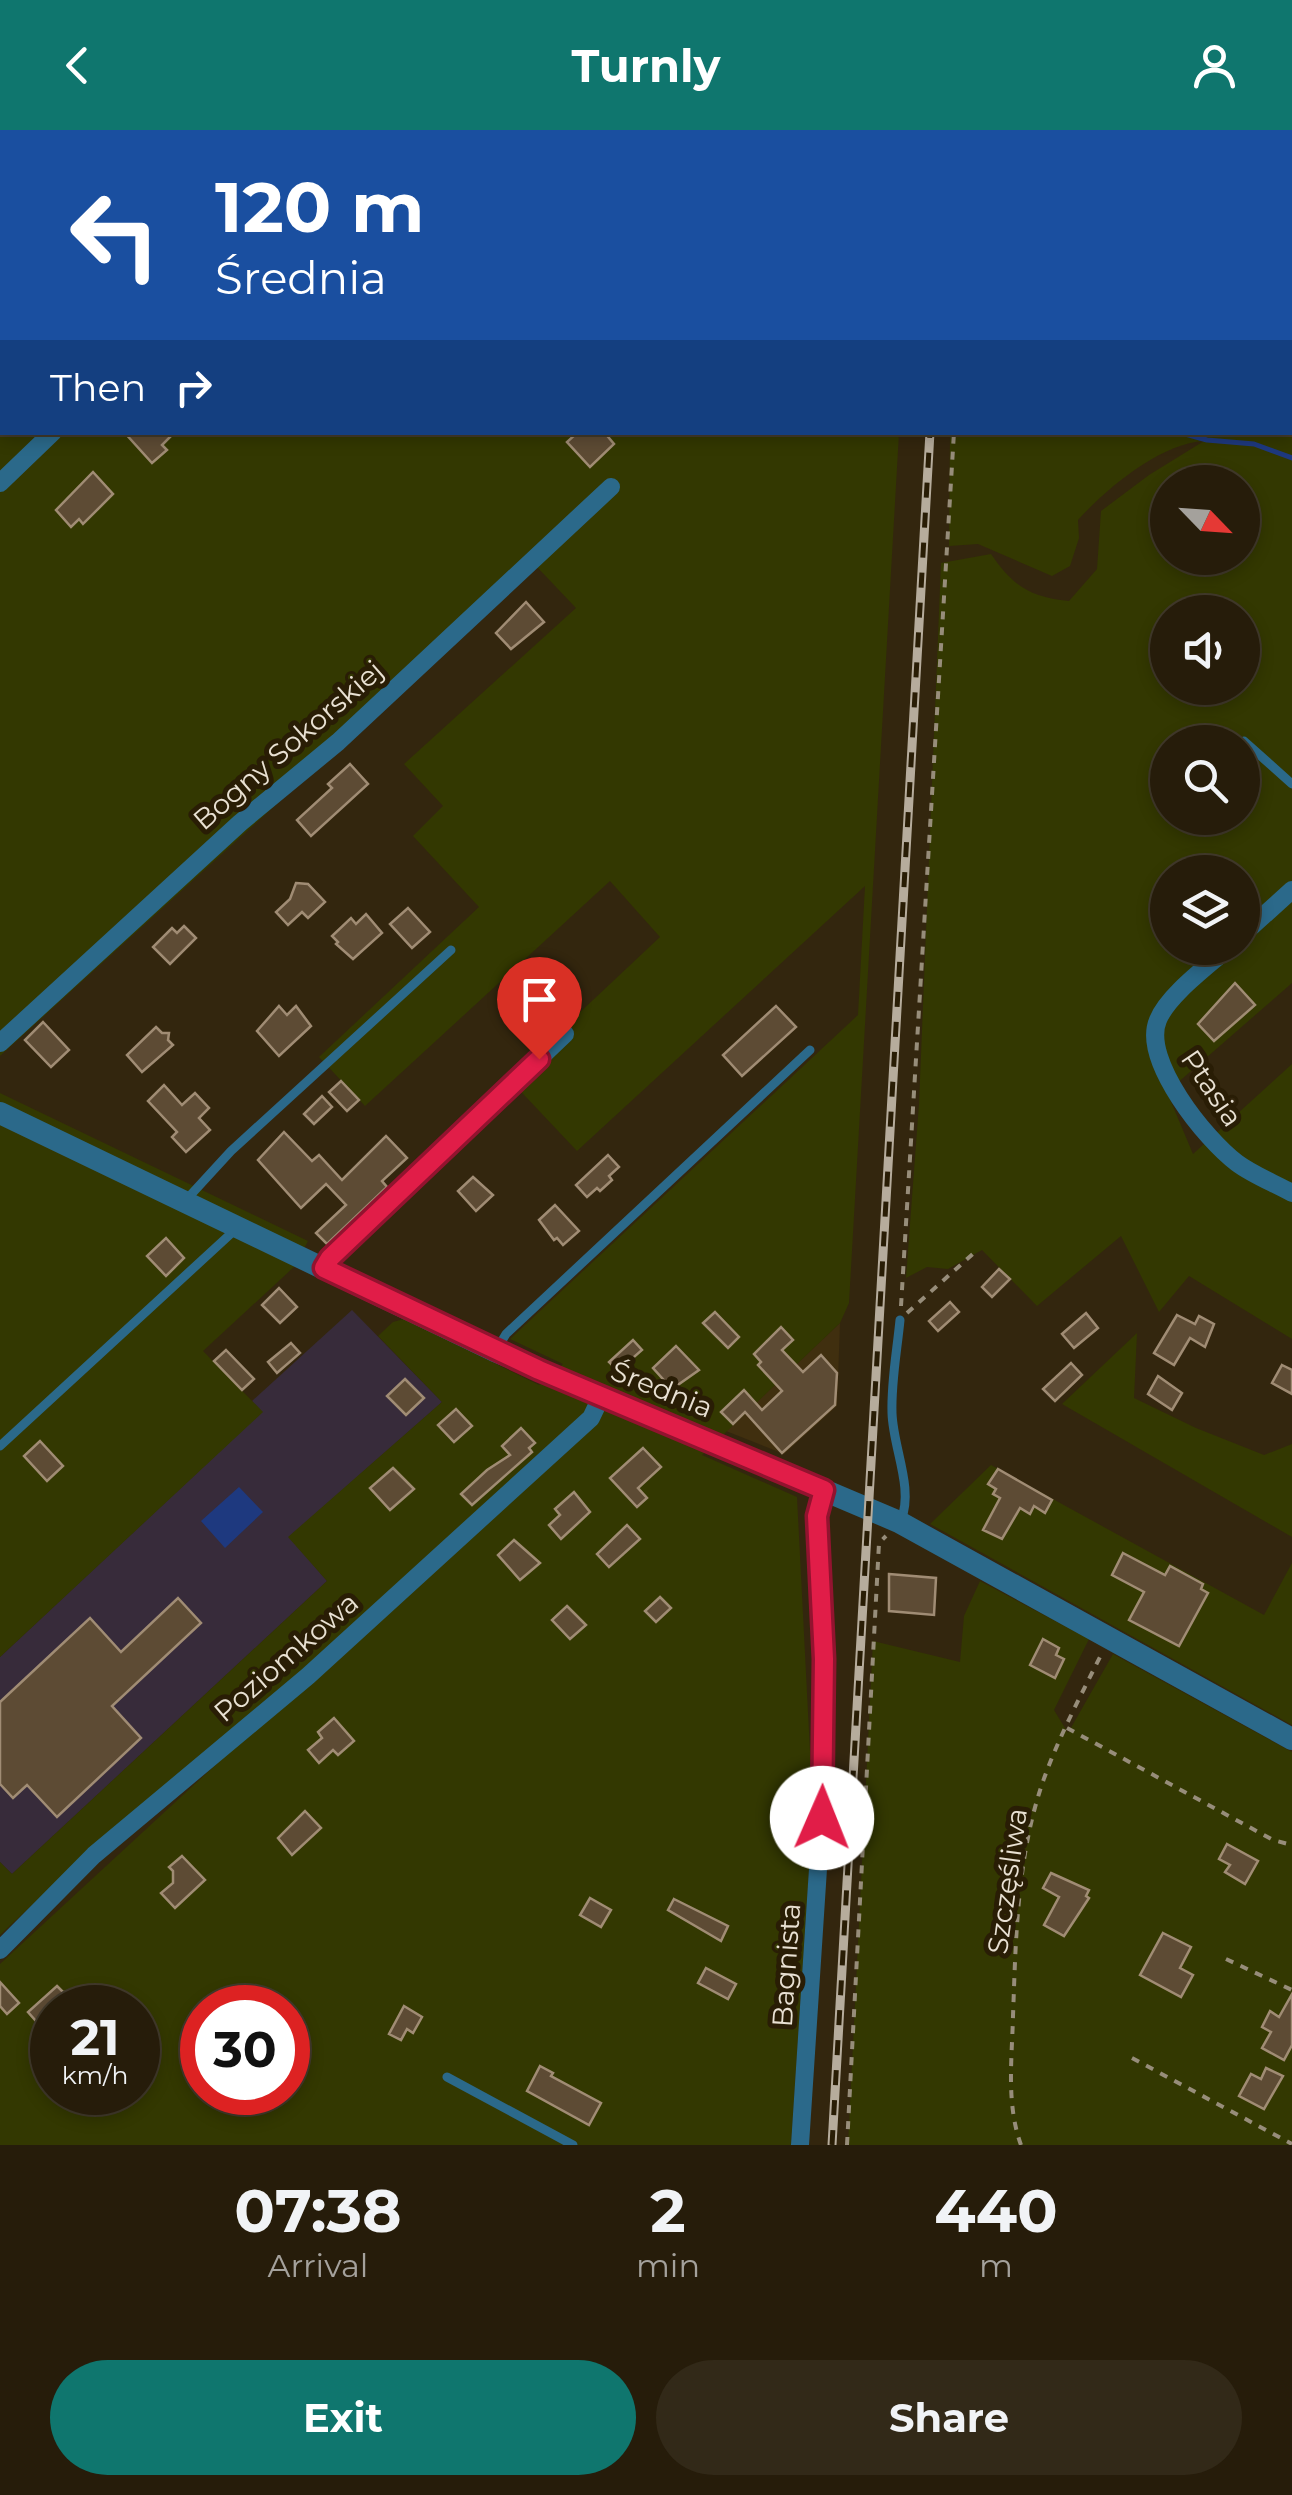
<!DOCTYPE html>
<html lang="en">
<head>
<meta charset="utf-8">
<style>
  body { margin:0; font-family:Montserrat,sans-serif; background:#322918; color:#f1f3f6; height:100vh; display:flex; flex-direction:column; font-size:38px; white-space:nowrap }
  * { box-sizing:border-box; margin:0 }
  p { font-size:32px; color:#a4a19c }
  .icon { flex:none; width:55px; height:55px; fill:none; stroke:currentColor; stroke-width:2; stroke-linecap:round; stroke-linejoin:round }
  .map { position:relative; height:2015px; overflow:hidden }
  .panel { display:flex; flex-direction:column; background:#261c0a; flex:1 }
  .panel>* { flex:none }
  .guide { position:absolute; left:0px; top:0px; width:1292px; height:305px; box-shadow:0 5px 15px #0003,0 0 0 2px #423a2b; background:#1a4fa0; color:#fff; overflow:hidden }
  .needle { width:65px; rotate:115deg }
  .fabs { position:absolute; left:1150px; top:335px; display:grid; gap:20px }
  .fabs a { display:grid; place-items:center; width:110px; height:110px; border-radius:50%; background:#261c0a; box-shadow:0 5px 15px #0003,0 0 0 2px #423a2b; font-size:50px }
  .speed { position:absolute; left:30px; top:1855px; display:flex; gap:20px; font-size:50px; font-weight:700; text-align:center }
  .speed>* { display:grid; place-content:center; width:130px; height:130px; border-radius:50%; background:#261c0a; box-shadow:0 5px 15px #0003,0 0 0 2px #423a2b; line-height:1 }
  .speed small { font-size:25px; font-weight:400 }
  .speed .limit { border:15px solid #d22; background:#fff; color:#111 }
  .pin { position:absolute; display:grid; place-items:center; width:85px; height:85px; color:#fff; margin:-102px -42px; border-radius:50% 50% 50% 0; rotate:-45deg; box-shadow:0 0 10px #0007 }
  .pin .icon { rotate:45deg }
  .me { position:absolute; width:110px; margin:-55px; rotate:1deg; stroke-linejoin:round; filter:drop-shadow(0 0 8px #0008) }
  .turn { display:flex; align-items:center; gap:35px; height:210px; padding:0 50px; font-size:45px }
  .turn .icon { width:130px; height:130px; stroke-width:2.5 }
  .turn b { display:block; font-size:70px; line-height:85px }
  .then { display:flex; align-items:center; height:95px; padding:0 50px; background:#0003; gap:20px; font-size:38px }
  .eta { display:flex; justify-content:space-evenly; align-items:center; height:170px; text-align:center }
  .eta b { font-size:60px; font-weight:700; line-height:70px }
  .action { display:flex; gap:20px; margin-top:auto; padding:20px 50px }
  .action a { flex:1; height:115px; border-radius:60px; background:#0f766e; color:#fff; font-size:40px; font-weight:700; line-height:115px; text-align:center }
  .action a+a { background:#322918; color:#f1f3f6 }
  header { display:flex; justify-content:space-between; align-items:center; height:130px; padding:0 50px; background:#0f766e; color:#fff; font-size:45px; font-weight:700 }
  .map>svg:first-child { display:block }
  .commercial { fill:#372b3a }
  .built { fill:#402f0f }
  .green { fill:#333801; fill-rule:evenodd }
  .water { fill:#1e397f }
  .lines { fill:none; stroke-linecap:round; stroke-linejoin:round }
  .stream { stroke:#1e397f; stroke-width:5 }
  .building { fill:#5d4b34; stroke:#a08c74; stroke-width:2.5 }
  .path { stroke:#978d7a; stroke-width:4; stroke-dasharray:8 8; stroke-linecap:butt }
  .service { stroke:#2b698a; stroke-width:9 }
  .minor { stroke:#2b698a; stroke-width:18 }
  .tertiary { stroke:#2b698a; stroke-width:22 }
  .rail-casing { stroke:#b6ac9c; stroke-width:9 }
  .rail { stroke:#291d05; stroke-width:5; stroke-dasharray:15; stroke-linecap:butt }
  .route-casing { stroke:#92132f; stroke-width:25 }
  .route { stroke:#e11d48; stroke-width:18 }
  .labels { text-anchor:middle; dominant-baseline:central; stroke-width:10; stroke-linejoin:round; paint-order:stroke }
  .street-label { font-size:28px; fill:#e9e1d3; stroke:#291d05 }
</style>
</head>
<body>
<header><svg class="icon" aria-label="back" viewBox="0 0 24 24"><path d="M15 5l-7 7 7 7"/></svg>Turnly<svg class="icon" aria-label="person" viewBox="0 0 24 24"><circle cx="12" cy="8" r="4"/><path d="M4 21q1-7 8-7t8 7"/></svg></header>
<div class="map">
<svg width="1292" height="2015" viewBox="0 0 1292 2015">
  <rect width="100%" height="100%" fill="#33260e"/>
  <path class="commercial" d="M352,1180l90,92 -153,135 38,44 -315,293 -12,-12v-205l262,-245 -10,-11z"/>
  <path class="built" d="M840,1193l-3,83 -53,48 -58,-23z"/>
  <g class="green">
    <path d="M0,0h915l-913,2v300l897,1 -50,870 -9,20 -138,132 95,42 16,313 -22,335h-791v-181l248,-229 -7,-9 -142,116 -99,93v-73l12,12 315,-293 -39,-44 154,-135 -64,-66 15,-14 11,-3 135,66 24,-21 -53,-25 348,-324 7,-129 -288,265 -68,-72 151,-142 -50,-56 -245,225 -46,-49 160,-150 -66,-71 30,-30 -39,-42 172,-156 -39,-41 -537,489zM52,1878h86v84h-86zM202,1878h86v84h-86z"/>
    <path d="M1009,0h283v853l-125,109 26,62 99,-90v275l-103,-63 -30,36 -38,-76 -84,70 -55,-56 -34,19 -21,-2 -21,11 13,-174 22,-541 50,-9c22,32 39,43 78,47l28,-32 4,-58 48,-36 55,-34c-43,2 -97,47 -126,79l1,18 -9,28 -18,10 -74,-32 -29,2 1,-113 340,-1v-300h-284zM1168,352h74v76h-74zM1168,482h74v76h-74zM1168,612h74v76h-74zM1168,742h74v76h-74z"/>
    <path d="M0,963l308,148 -13,25 -92,85 60,61 -263,245z"/>
    <path d="M1137,1203l-3,65 62,30 68,27 28,-11v93l-230,-133z"/>
    <path d="M991,1335l273,150 28,-52v162l-362,-201z"/>
    <path d="M980,1451l109,58 -35,71 14,23 45,-79 179,98v393h-444l25,-504 87,21 4,-46z"/>
  </g>
  <path class="water" d="M239,1357l24,25 -38,36 -24,-27z"/>
  <g class="lines">
    <g class="stream">
      <path d="M512,0v2"/>
      <path d="M1178,302l29,8 47,4 38,14"/>
    </g>
  </g>
  <g class="building">
    <path d="M124,302h51l-13,13 5,5 -15,13z"/>
    <path d="M578,302h26l10,12 -24,23 -23,-25z"/>
    <path d="M93,342l20,22 -30,30 -4,-5 -8,8 -15,-17z"/>
    <path d="M526,472l18,20 -33,27 -15,-16z"/>
    <path d="M350,634l18,20 -57,52 -14,-16 35,-32 -4,-4z"/>
    <path d="M296,753l12,1 17,18 -17,16 -6,-6 -14,13 -12,-13 14,-13z"/>
    <path d="M408,778l22,24 -18,16 -22,-24z"/>
    <path d="M366,784l16,19 -29,26 -17,-15 2,-2 -6,-6 19,-18 5,6z"/>
    <path d="M184,796l12,12 -26,26 -17,-17 19,-19 5,5z"/>
    <path d="M558,847l13,13 -29,25 -12,-12z"/>
    <path d="M1235,853l20,22 -41,36 -16,-17z"/>
    <path d="M279,876l8,9 9,-9 15,20 -32,30 -22,-25z"/>
    <path d="M776,876l20,21 -54,49 -19,-21z"/>
    <path d="M43,892l26,28 -18,17 -26,-27z"/>
    <path d="M156,897l6,6h7l-1,7 5,5 -31,27 -15,-17z"/>
    <path d="M341,951l18,19 -12,11 -18,-19z"/>
    <path d="M164,955l18,20 13,-12 14,15 -10,10 11,12 -24,22 -14,-15 5,-5 -29,-31z"/>
    <path d="M322,966l10,11 -18,17 -10,-10z"/>
    <path d="M284,1002l28,29 7,-6 23,25 44,-44 21,22 -25,23 5,6 -60,57 -11,-11 30,-28 -20,-21 -25,24 -43,-48z"/>
    <path d="M608,1025l11,12 -10,9 3,4 -12,11 -3,-3 -10,9 -11,-12z"/>
    <path d="M473,1047l20,18 -17,16 -18,-20z"/>
    <path d="M555,1075l24,26 -16,14 -6,-7 -3,2 -15,-20z"/>
    <path d="M166,1108l18,20 -18,18 -19,-20z"/>
    <path d="M999,1139l11,10 -18,18 -10,-10z"/>
    <path d="M279,1158l18,19 -17,16 -18,-18z"/>
    <path d="M950,1172l9,10 -21,19 -9,-10z"/>
    <path d="M715,1182l24,25 -11,11 -25,-25z"/>
    <path d="M1086,1183l12,15 -24,20 -12,-14z"/>
    <path d="M1177,1185l18,9 4,-8 15,8 -9,23 -15,-9 -16,27 -20,-12z"/>
    <path d="M781,1197l12,13 -11,10 21,22 18,-17 16,18 -2,32 -53,48 -37,-41 -12,12 -12,-12 23,-22 18,20 20,-19 -24,-26 3,-3 -7,-8z"/>
    <path d="M633,1210l9,10 -24,21 -9,-9z"/>
    <path d="M291,1213l9,10 -23,20 -9,-11z"/>
    <path d="M676,1216l23,24 -27,19 -19,-21z"/>
    <path d="M226,1220l28,29 -12,11 -28,-29z"/>
    <path d="M1071,1233l11,12 -27,26 -12,-12z"/>
    <path d="M1282,1235l10,5v24l-20,-11z"/>
    <path d="M1158,1246l24,17 -10,17 -24,-16z"/>
    <path d="M405,1249l19,19 -18,17 -19,-19z"/>
    <path d="M456,1279l16,17 -18,16 -16,-17z"/>
    <path d="M521,1298l14,15 -6,5 3,4 -60,53 -11,-11 26,-24 23,-15 -8,-9z"/>
    <path d="M40,1311l23,25 -16,15 -23,-25z"/>
    <path d="M643,1318l18,19 -23,21 9,10 -10,9 -27,-29z"/>
    <path d="M393,1338l21,21 -24,21 -20,-22z"/>
    <path d="M998,1339l54,31 -7,13 -11,-7 -4,8 -10,-6 -18,31 -19,-9 17,-32 -7,-4 3,-5 -8,-5z"/>
    <path d="M574,1362l16,20 -29,27 -12,-14 11,-10 -5,-6z"/>
    <path d="M627,1395l13,14 -31,28 -12,-13z"/>
    <path d="M514,1410l26,23 -20,17 -22,-25z"/>
    <path d="M1123,1423l42,22 5,-9 33,18 -2,5 7,4 -29,53 -50,-26 15,-28 -32,-17z"/>
    <path d="M889,1444l47,4 -2,37 -45,-4z"/>
    <path d="M660,1467l11,11 -15,14 -11,-11z"/>
    <path d="M178,1468l23,25 -89,83 29,32 -84,79 -30,-32 -14,13 -13,-14v-82l90,-84 31,34z"/>
    <path d="M567,1476l19,19 -16,14 -18,-19z"/>
    <path d="M1043,1509l16,9 -3,7 8,4 -9,19 -25,-13z"/>
    <path d="M334,1588l20,23 -16,14 -5,-5 -14,13 -11,-13 14,-12 -4,-6z"/>
    <path d="M305,1681l16,17 -29,27 -14,-17z"/>
    <path d="M1227,1714l31,17 -13,23 -20,-12 5,-7 -11,-6z"/>
    <path d="M182,1726l23,24 -30,28 -14,-15 12,-10v-12l-4,-4z"/>
    <path d="M1051,1743l38,17 -3,6 3,2 -25,38 -20,-11 15,-28 -16,-9z"/>
    <path d="M590,1768l21,12 -10,17 -21,-12z"/>
    <path d="M674,1769l54,27 -7,15 -53,-31z"/>
    <path d="M1163,1803l28,14 -11,21 13,7 -12,22 -41,-22z"/>
    <path d="M706,1838l30,16 -8,15 -30,-16z"/>
    <path d="M0,1852l19,21 -12,11 -7,-8z"/>
    <path d="M57,1856l6,6h7l-2,16h-16v12l-9,9 -15,-17z"/>
    <path d="M1292,1864v51l-8,15 -22,-12 9,-16 -9,-5 8,-16 9,6z"/>
    <path d="M404,1876l18,11 -9,16 -6,-4 -6,11 -12,-6z"/>
    <path d="M540,1936l13,7 -2,3 50,27 -12,22 -62,-34z"/>
    <path d="M1266,1938l17,8 -19,33 -25,-13 12,-22 10,5z"/>
  </g>
  <g class="lines">
    <g class="path">
      <path d="M971,0v2"/>
      <path d="M901,1176l53,-874"/>
      <path d="M907,1183l68,-61"/>
      <path d="M1067,1598l206,112 19,5"/>
      <path d="M1226,1829l66,31"/>
      <path d="M1132,1928l160,86"/>
      <path d="M847,2015l32,-602 7,-7"/>
      <path d="M1021,2015c-15,-41 -9,-86 -8,-129 3,-82 4,-165 33,-243 15,-40 36,-80 55,-118"/>
    </g>
    <g class="service">
      <path d="M93,2l2,-2"/>
      <path d="M0,87l2,-2"/>
      <path d="M1244,611l48,43"/>
      <path d="M186,1070l45,-49 220,-201"/>
      <path d="M900,1190c-3,31 -9,62 -8,93 1,35 22,75 9,107"/>
      <path d="M497,1219l9,-15 304,-284"/>
      <path d="M0,1316l237,-218"/>
      <path d="M447,1947l126,68"/>
    </g>
    <g class="minor">
      <path d="M377,2l3,-2"/>
      <path d="M0,353l53,-51"/>
      <path d="M1242,805l50,-45"/>
      <path d="M1228,818c-20,18 -60,47 -70,72 -17,40 48,120 79,143 16,12 37,20 55,30"/>
      <path d="M0,913l240,-220 98,-81 273,-255"/>
      <path d="M324,1137l6,-9 235,-224"/>
      <path d="M0,1820l94,-95 214,-179 283,-258 10,-21"/>
      <path d="M800,2015l23,-353 1,-133 -7,-143 7,-26"/>
    </g>
    <path class="tertiary" d="M0,983l495,238 404,171 393,217"/>
    <defs>
      <g id="rail">
        <path d="M947,2v-2"/>
        <path d="M832,2015l98,-1713"/>
      </g>
    </defs>
    <use href="#rail" class="rail-casing"/>
    <use href="#rail" class="rail"/>
  </g>
  <g class="lines">
    <defs>
      <path id="route" d="M539,929l-209,199 -6,10 215,102 285,120 -7,26 7,143 -2,159"/>
    </defs>
    <use href="#route" class="route-casing"/>
    <use href="#route" class="route"/>
  </g>
  <g class="labels">
    <g class="street-label">
      <text transform="translate(288 615) rotate(-41)">Bogny Sokorskiej</text>
      <text transform="translate(1212 958) rotate(56)">Ptasia</text>
      <text transform="translate(662 1259) rotate(22)">Średnia</text>
      <text transform="translate(286 1527) rotate(-41)">Poziomkowa</text>
      <text transform="translate(1007 1751) rotate(-82)">Szczęśliwa</text>
      <text transform="translate(786 1835) rotate(-86)">Bagnista</text>
    </g>
  </g>
</svg>
<div class="fabs">
<a><svg class="needle" viewBox="-14 -14 28 28"><path d="M0-13l5 13h-10z" fill="#e53935"/><path d="M0 13l5-13h-10z" fill="#a4a19c"/></svg></a>
<a><svg class="icon" aria-label="sound" viewBox="0 0 24 24"><path d="M4 9h4l5-4v14l-5-4H4zM17 9q2 3 0 6"/></svg></a>
<a><svg class="icon" aria-label="search" viewBox="0 0 24 24"><circle cx="10" cy="10" r="6"/><path d="M15 15l6 6"/></svg></a>
<a><svg class="icon" aria-label="layers" viewBox="0 0 24 24"><path d="M12 4l9 5-9 5-9-5zM3 14l9 5 9-5"/></svg></a>
</div>
<div class="speed"><div>21<small>km/h</small></div><div class="limit">30</div></div>
<div class="pin" style="left:539px;top:929px;background:#d93025"><svg class="icon" aria-label="arrive" viewBox="0 0 24 24"><path d="M6 21V4h12l-3 4 3 4H6"/></svg></div>
<svg class="me" style="left:822px;top:1688px" viewBox="-20 -20 40 40"><circle r="19" fill="#fff"/><path d="M0-13L10 11 0 6-10 11z" fill="#e11d48"/></svg>
<div class="guide">
<div class="turn"><svg class="icon" aria-label="left" viewBox="0 0 24 24"><path d="M17 20v-9H6M10 6l-5 5 5 5"/></svg><div><b>120 m</b>Średnia</div></div>
<div class="then">Then<svg class="icon" aria-label="right" viewBox="0 0 24 24"><path d="M7 20v-9h11M14 6l5 5-5 5"/></svg></div>
</div>
</div>
<section class="panel">
<div class="eta">
<div><b>07:38</b><p>Arrival</p></div>
<div><b>2</b><p>min</p></div>
<div><b>440</b><p>m</p></div>
</div>
<div class="action"><a>Exit</a><a>Share</a></div>
</section>
</body>
</html>
